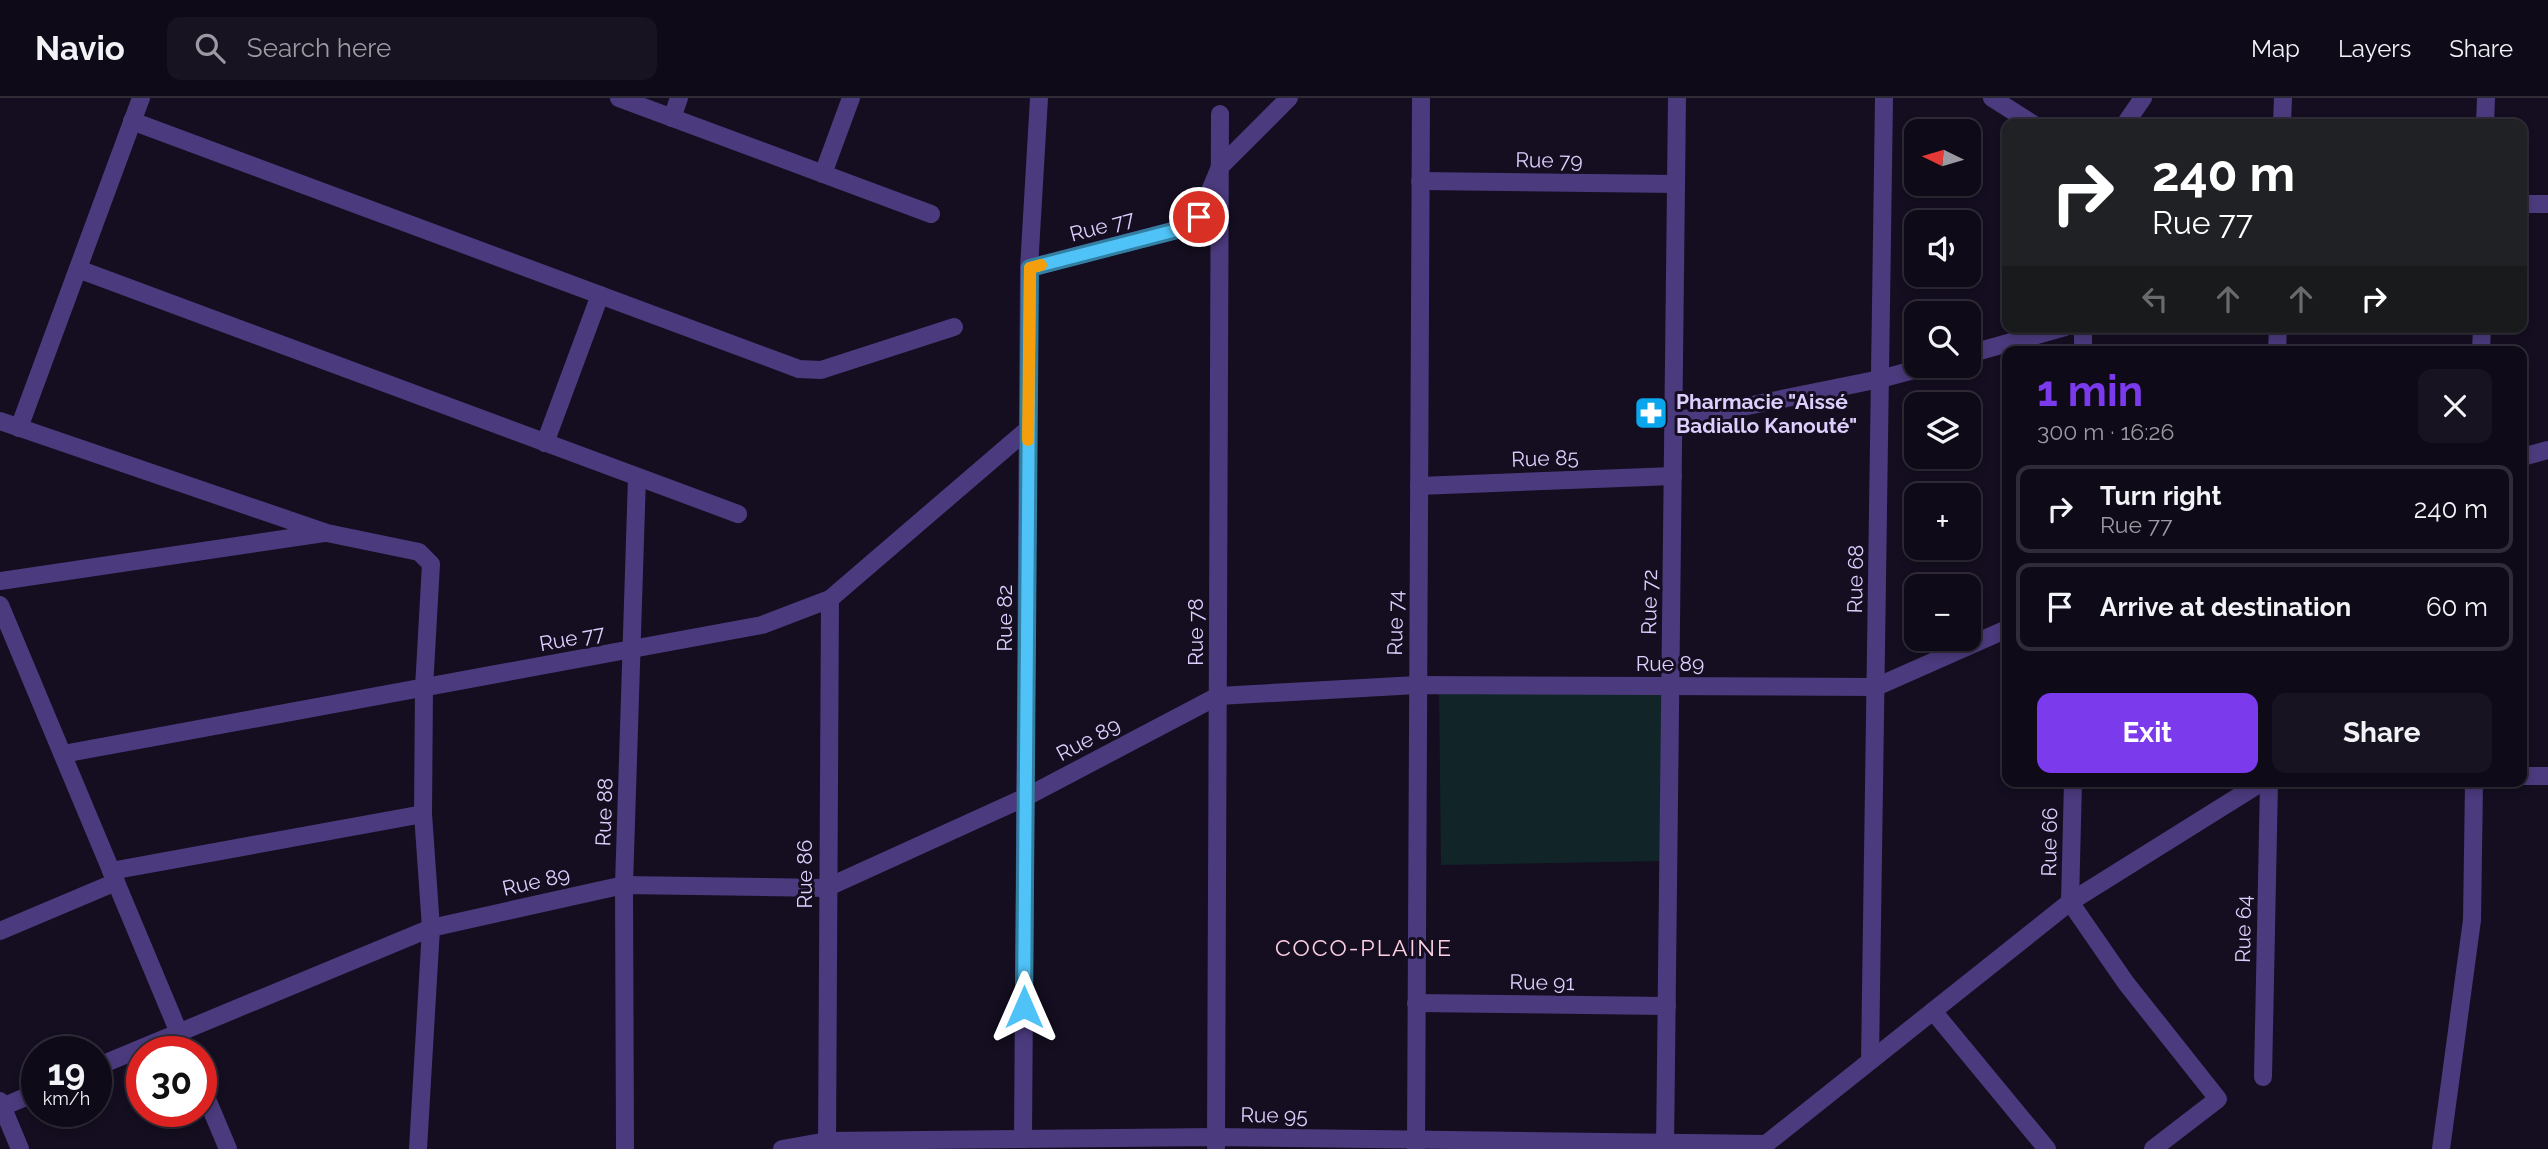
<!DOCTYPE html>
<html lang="en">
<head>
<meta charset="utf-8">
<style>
  body { margin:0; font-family:Raleway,sans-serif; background:#181321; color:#f1f3f6; height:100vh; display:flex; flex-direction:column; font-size:26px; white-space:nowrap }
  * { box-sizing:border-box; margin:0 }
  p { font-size:23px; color:#9b9aa2 }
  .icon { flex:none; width:38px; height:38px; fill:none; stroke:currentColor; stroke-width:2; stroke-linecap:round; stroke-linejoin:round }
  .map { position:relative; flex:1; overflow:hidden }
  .panel { position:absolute; left:2002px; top:248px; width:525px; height:441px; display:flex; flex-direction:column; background:#0f0a18; border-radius:14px; box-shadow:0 4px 10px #0003,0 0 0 2px #2f2b37 }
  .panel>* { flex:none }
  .top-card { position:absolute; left:2002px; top:21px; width:525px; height:214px; border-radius:14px; box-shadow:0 4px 10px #0003,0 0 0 2px #2f2b37; background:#202124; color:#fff; overflow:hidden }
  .needle { width:46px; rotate:275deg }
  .controls { position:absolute; left:1904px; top:21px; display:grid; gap:14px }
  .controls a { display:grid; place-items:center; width:77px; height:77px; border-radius:14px; background:#0f0a18; box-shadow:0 4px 10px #0003,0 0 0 2px #2f2b37; font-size:35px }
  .speed { position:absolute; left:21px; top:938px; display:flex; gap:14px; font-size:35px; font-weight:700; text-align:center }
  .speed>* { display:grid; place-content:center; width:91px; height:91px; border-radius:50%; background:#0f0a18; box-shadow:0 4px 10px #0003,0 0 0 2px #2f2b37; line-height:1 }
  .speed small { font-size:18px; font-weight:400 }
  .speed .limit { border:10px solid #d22; background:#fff; color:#111 }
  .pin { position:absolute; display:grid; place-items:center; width:60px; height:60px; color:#fff; margin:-30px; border:4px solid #fff; border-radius:50%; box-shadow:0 2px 7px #0007 }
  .me { position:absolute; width:77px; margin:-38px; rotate:0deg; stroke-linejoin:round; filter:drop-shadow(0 0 5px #0008) }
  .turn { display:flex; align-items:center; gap:24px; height:147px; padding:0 35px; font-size:32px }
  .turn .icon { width:91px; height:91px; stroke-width:2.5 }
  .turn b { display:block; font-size:49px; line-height:60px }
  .lanes { display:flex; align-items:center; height:66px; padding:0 35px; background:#0003; justify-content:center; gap:35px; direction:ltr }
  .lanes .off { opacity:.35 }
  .round { display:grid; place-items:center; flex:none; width:74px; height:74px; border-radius:14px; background:#181321 }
  .headline { display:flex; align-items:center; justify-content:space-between; height:119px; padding:0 35px }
  h1 { font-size:42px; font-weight:700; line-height:52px; color:#7c3aed }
  .cta { display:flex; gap:14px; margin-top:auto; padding:14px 35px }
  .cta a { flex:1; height:80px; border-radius:14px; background:#7c3aed; color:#fff; font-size:28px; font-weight:700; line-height:80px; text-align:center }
  .cta a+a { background:#181321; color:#f1f3f6 }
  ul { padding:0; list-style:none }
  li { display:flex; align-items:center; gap:21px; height:88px; margin:0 14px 10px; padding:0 21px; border:4px solid #2f2b37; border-radius:14px }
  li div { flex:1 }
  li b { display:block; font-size:26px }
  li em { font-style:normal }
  header { display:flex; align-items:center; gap:42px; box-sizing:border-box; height:98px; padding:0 35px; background:#0f0a18; border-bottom:2px solid #2f2b37 }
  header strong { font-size:33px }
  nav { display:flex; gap:38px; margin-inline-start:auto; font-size:24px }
  .search { width:490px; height:63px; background:#181321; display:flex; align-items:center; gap:18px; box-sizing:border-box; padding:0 24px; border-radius:14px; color:#9b9aa2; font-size:26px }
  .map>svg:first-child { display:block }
  .green { fill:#112529 }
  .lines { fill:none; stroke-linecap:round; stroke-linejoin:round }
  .minor { stroke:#4b3a7d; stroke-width:18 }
  .route-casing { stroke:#337fa1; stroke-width:18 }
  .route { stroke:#4fc3f7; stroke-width:12 }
  .slow { stroke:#f59e0b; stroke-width:12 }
  .labels { text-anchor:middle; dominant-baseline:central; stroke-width:6; stroke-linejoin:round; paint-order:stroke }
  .street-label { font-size:21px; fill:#decefd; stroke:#140e20 }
  .poi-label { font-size:21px; font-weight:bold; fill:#decefd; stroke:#140e20; text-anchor:start }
  .neighbourhood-label { font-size:23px; letter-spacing:2px; fill:#fdd0e3; stroke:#140e20 }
</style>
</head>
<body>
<header>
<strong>Navio</strong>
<div class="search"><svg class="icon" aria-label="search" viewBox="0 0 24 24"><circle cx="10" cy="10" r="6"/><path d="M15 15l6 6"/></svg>Search here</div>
<nav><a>Map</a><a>Layers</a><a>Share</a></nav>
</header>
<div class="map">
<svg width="2548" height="1051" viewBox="0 0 2548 1051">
  <rect width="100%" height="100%" fill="#140e20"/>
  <path class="green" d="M1661,584l3,179 -223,4 -2,-179z"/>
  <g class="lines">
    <g class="minor">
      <path d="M619,0l312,116"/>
      <path d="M1992,0l41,26"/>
      <path d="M672,20l7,-20"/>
      <path d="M132,23l667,248 22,1 133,-43"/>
      <path d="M2125,26l18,-26"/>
      <path d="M2282,26l1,-26"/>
      <path d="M2485,26l1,-26"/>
      <path d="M823,76l28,-76"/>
      <path d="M1420,83l256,3"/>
      <path d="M2522,106h26"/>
      <path d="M1029,170l147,-38 23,-13 21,-50 69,-69"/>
      <path d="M78,171l660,245"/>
      <path d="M2083,254v-25"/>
      <path d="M2277,254l1,-25"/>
      <path d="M2481,254l1,-25"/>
      <path d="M1969,256l96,-27"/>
      <path d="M0,323l327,112 92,19 12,12 -7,124 -1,126 8,114 -13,221"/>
      <path d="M1674,323l206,-42 49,-13"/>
      <path d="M19,330l122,-330"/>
      <path d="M545,345l55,-148"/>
      <path d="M2522,359l26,-7"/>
      <path d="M1419,388l254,-10"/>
      <path d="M0,483l324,-48"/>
      <path d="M0,507l187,447"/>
      <path d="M63,656l699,-129 68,-26 198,-170"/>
      <path d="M2522,678h26"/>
      <path d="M2073,684l-3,120 56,81 92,116 -65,50"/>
      <path d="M111,773l312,-57"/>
      <path d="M0,833l116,-49"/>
      <path d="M1416,905l251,3"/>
      <path d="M1933,913l114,138"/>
      <path d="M1870,963l14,-963"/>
      <path d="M96,969l335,-139 193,-43 202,3 200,-91 192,-101 199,-11 459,2 131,-58"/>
      <path d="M2263,979l6,-295"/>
      <path d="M201,987l27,64"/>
      <path d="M0,1003l20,48"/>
      <path d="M0,1010l37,-16"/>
      <path d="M1023,1041l6,-871 10,-170"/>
      <path d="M1216,1049l4,-1033"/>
      <path d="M625,1051l-1,-264 13,-408"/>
      <path d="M782,1051l45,-8 389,-4 550,7 304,-242 192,-120"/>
      <path d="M827,1051l3,-550"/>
      <path d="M1416,1051l5,-1051"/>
      <path d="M1665,1051l12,-1051"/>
      <path d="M2441,1051l31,-229 2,-138"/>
    </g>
  </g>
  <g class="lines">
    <defs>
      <path id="route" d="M1024,909l6,-739 147,-38 22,-13"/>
    </defs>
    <use href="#route" class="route-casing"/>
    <use href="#route" class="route"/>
    <path class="slow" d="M1028,342l2,-172 11,-3"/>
  </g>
  <defs>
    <symbol id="pharmacy-square" viewBox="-11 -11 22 22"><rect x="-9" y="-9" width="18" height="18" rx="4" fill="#0aa6ed" stroke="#140e20"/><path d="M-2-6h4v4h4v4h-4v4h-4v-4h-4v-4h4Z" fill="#fff"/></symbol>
  </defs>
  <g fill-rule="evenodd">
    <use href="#pharmacy-square" x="1632" y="296" width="38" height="38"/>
  </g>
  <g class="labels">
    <g class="street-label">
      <text transform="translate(1549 62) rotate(1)">Rue 79</text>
      <text transform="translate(1102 128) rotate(-15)">Rue 77</text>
      <text transform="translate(1545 360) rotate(-2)">Rue 85</text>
      <text transform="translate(1855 481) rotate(-89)">Rue 68</text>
      <text transform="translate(1649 504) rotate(-89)">Rue 72</text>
      <text transform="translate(1004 520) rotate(-90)">Rue 82</text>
      <text transform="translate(1395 525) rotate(-89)">Rue 74</text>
      <text transform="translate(1195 534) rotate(-90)">Rue 78</text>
      <text transform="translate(572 540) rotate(-10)">Rue 77</text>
      <text x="1670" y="565">Rue 89</text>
      <text transform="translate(1088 641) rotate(-28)">Rue 89</text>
      <text transform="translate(604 714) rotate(-88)">Rue 88</text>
      <text transform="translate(2049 744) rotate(-89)">Rue 66</text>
      <text transform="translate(804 776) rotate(-90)">Rue 86</text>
      <text transform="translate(536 783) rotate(-13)">Rue 89</text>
      <text transform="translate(2243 831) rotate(-89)">Rue 64</text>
      <text transform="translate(1542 884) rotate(1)">Rue 91</text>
      <text transform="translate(1274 1017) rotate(1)">Rue 95</text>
    </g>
    <g class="poi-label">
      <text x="1676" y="303">Pharmacie "Aissé<tspan x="1676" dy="24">Badiallo Kanouté"</tspan></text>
    </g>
    <g class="neighbourhood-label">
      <text x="1364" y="849">COCO-PLAINE</text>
    </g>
  </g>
</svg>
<div class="controls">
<a><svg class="needle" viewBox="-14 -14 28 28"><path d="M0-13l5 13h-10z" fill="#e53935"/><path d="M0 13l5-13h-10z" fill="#9b9aa2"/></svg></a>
<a><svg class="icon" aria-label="sound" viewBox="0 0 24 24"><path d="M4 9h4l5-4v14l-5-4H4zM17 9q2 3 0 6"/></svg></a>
<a><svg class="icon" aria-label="search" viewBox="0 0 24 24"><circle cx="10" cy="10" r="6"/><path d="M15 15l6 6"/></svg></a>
<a><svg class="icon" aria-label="layers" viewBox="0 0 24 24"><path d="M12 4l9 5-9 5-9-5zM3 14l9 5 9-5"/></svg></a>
<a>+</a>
<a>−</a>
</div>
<div class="speed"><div>19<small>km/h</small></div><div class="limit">30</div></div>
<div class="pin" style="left:1199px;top:119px;background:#d93025"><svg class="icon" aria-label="arrive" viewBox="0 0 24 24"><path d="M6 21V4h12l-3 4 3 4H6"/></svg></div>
<svg class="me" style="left:1024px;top:909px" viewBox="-20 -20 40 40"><path d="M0-17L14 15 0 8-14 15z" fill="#4fc3f7" stroke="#fff" stroke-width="4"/></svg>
<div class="top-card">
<div class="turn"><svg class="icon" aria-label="right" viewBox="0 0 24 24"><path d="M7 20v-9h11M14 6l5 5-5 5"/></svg><div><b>240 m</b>Rue 77</div></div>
<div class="lanes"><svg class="icon off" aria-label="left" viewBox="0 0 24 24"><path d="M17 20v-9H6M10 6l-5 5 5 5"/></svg><svg class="icon off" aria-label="ahead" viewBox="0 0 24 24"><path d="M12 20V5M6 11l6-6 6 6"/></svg><svg class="icon off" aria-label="ahead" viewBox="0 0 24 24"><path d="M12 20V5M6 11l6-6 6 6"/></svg><svg class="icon" aria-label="right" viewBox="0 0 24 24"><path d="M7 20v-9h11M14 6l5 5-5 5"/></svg></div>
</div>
<section class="panel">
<div class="headline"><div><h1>1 min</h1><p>300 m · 16:26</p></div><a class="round"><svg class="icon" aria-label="close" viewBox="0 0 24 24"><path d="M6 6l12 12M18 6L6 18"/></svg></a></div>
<ul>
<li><svg class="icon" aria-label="right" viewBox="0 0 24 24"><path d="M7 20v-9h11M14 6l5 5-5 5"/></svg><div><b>Turn right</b><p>Rue 77</p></div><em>240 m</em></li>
<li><svg class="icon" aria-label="arrive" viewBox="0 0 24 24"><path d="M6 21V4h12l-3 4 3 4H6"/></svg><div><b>Arrive at destination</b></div><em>60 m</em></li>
</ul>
<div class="cta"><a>Exit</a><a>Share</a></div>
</section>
</div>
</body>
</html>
